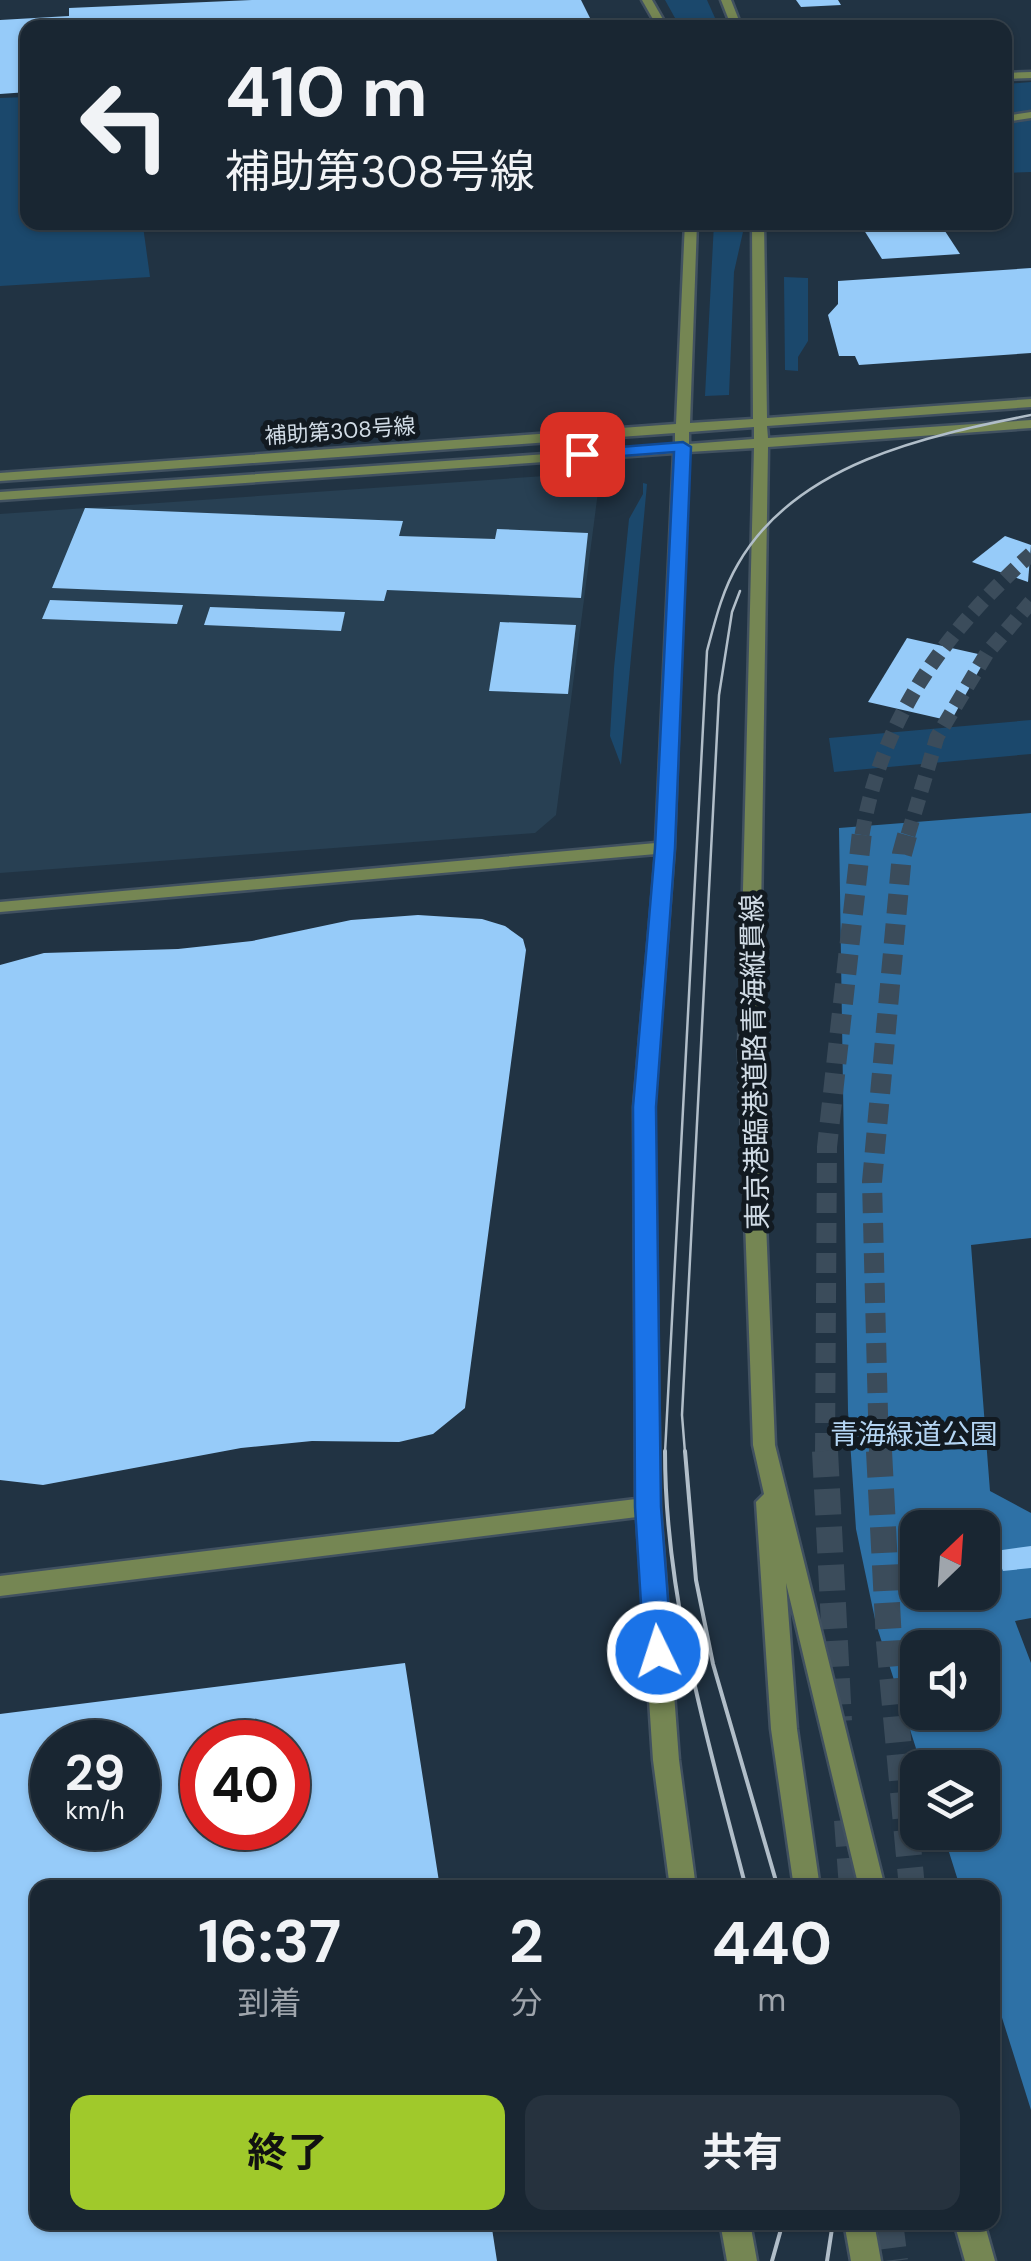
<!DOCTYPE html>
<html lang="ja">
<head>
<meta charset="utf-8">
<style>
  body { margin:0; font-family:"DM Sans","Noto Sans JP",sans-serif; background:#26323e; color:#f1f3f6; height:100vh; display:flex; flex-direction:column; font-size:38px; white-space:nowrap }
  * { box-sizing:border-box; margin:0 }
  p { font-size:32px; color:#9fa5ac }
  .icon { flex:none; width:55px; height:55px; fill:none; stroke:currentColor; stroke-width:2; stroke-linecap:round; stroke-linejoin:round }
  .map { position:relative; flex:1; overflow:hidden }
  .sheet { position:absolute; left:30px; top:1880px; width:970px; height:350px; display:flex; flex-direction:column; background:#192632; border-radius:20px; box-shadow:0 2px 8px #0004,0 0 0 2px #37434d }
  .sheet>* { flex:none }
  .banner { position:absolute; left:20px; top:20px; width:992px; height:210px; border-radius:20px; box-shadow:0 2px 8px #0004,0 0 0 2px #37434d; background:#192632; color:#f1f3f6; overflow:hidden }
  .needle { width:65px; rotate:25deg }
  .controls { position:absolute; left:900px; top:1510px; display:grid; gap:20px }
  .controls a { display:grid; place-items:center; width:100px; height:100px; border-radius:20px; background:#192632; box-shadow:0 2px 8px #0004,0 0 0 2px #37434d; font-size:50px }
  .speed { position:absolute; left:30px; top:1720px; display:flex; gap:20px; font-size:50px; font-weight:700; text-align:center }
  .speed>* { display:grid; place-content:center; width:130px; height:130px; border-radius:50%; background:#192632; box-shadow:0 2px 8px #0004,0 0 0 2px #37434d; line-height:1 }
  .speed small { font-size:25px; font-weight:400 }
  .speed .limit { border:15px solid #d22; background:#fff; color:#111 }
  .pin { position:absolute; display:grid; place-items:center; width:85px; height:85px; color:#fff; margin:-42px; border-radius:20px; box-shadow:0 5px 15px #0006 }
  .me { position:absolute; width:110px; margin:-55px; rotate:356deg; stroke-linejoin:round; filter:drop-shadow(0 0 8px #0008) }
  .turn { display:flex; align-items:center; gap:35px; height:210px; padding:0 40px; font-size:45px }
  .turn .icon { width:130px; height:130px; stroke-width:2.5 }
  .turn b { display:block; font-size:70px; line-height:85px }
  .eta { display:flex; justify-content:space-evenly; align-items:center; height:170px; text-align:center }
  .eta b { font-size:60px; font-weight:700; line-height:70px }
  .button { display:flex; gap:20px; margin-top:auto; padding:20px 40px }
  .button a { flex:1; height:115px; border-radius:20px; background:#a0c92b; color:#111; font-size:40px; font-weight:700; line-height:115px; text-align:center }
  .button a+a { background:#26323e; color:#f1f3f6 }
  .map>svg:first-child { display:block }
  .built { fill:#284053 }
  .green { fill:#1b486c }
  .forest { fill:#2e71a6; fill-rule:evenodd }
  .building { fill:#96cbf9; fill-rule:evenodd }
  .lines { fill:none; stroke-linecap:round; stroke-linejoin:round }
  .tertiary-tunnel-far2 { stroke:#3b4c5b; stroke-width:15; stroke-dasharray:15 8; stroke-linecap:butt }
  .tertiary-tunnel-far1 { stroke:#3b4c5b; stroke-width:20; stroke-dasharray:20 10; stroke-linecap:butt }
  .tertiary-tunnel { stroke:#3b4c5b; stroke-width:26; stroke-dasharray:26 12; stroke-linecap:butt }
  .pedestrian-casing { stroke:#415160; stroke-width:5 }
  .tertiary-casing { stroke:#415160; stroke-width:5 }
  .pedestrian { fill:#758653; fill-rule:evenodd }
  .tertiary { fill:#758653; fill-rule:evenodd }
  .tram-far1 { stroke:#b1bec9; stroke-width:2.5 }
  .tram { stroke:#b1bec9; stroke-width:4 }
  .route { fill:#1a73e8; stroke:#114b97; stroke-width:2.5 }
  .labels { text-anchor:middle; dominant-baseline:central; stroke-width:10; stroke-linejoin:round; paint-order:stroke }
  .far-street-label { font-size:22px; fill:#d1dce6; stroke:#121a21 }
  .street-label { font-size:28px; fill:#d1dce6; stroke:#121a21 }
  .park-label { font-size:28px; fill:#b4d5f3; stroke:#121a21 }
</style>
</head>
<body>
<div class="map">
<svg width="1031" height="2261" viewBox="0 0 1031 2261">
  <rect width="100%" height="100%" fill="#213343"/>
  <path class="built" d="M574,474l25,10 -43,331 -21,18 -535,40v-359z"/>
  <g class="green">
    <path d="M665,0h42l12,27h-39z"/>
    <path d="M1031,82v90l-26,1v-89z"/>
    <path d="M27,97l1,125 172,1 -57,3 7,51 -150,9v-188z"/>
    <path d="M714,223h31l-11,49 -5,123 -24,1z"/>
    <path d="M784,277l24,1v63l-10,16v14l-13,-1z"/>
    <path d="M643,483l4,1 -26,281 -11,-29 4,-68 15,-149 14,-25z"/>
    <path d="M1031,720v34l-197,18 -5,-34z"/>
  </g>
  <path class="forest" d="M1031,813v425l-60,7 19,246 41,22v105l-16,3 16,42v447l-38,-121 -1,-101 -32,-1 -17,-54 39,-1v-64l-60,-1 -46,-143 -20,-95 -8,-118 -9,-583zM918,1528h64v64h-64zM918,1648h64v64h-64z"/>
  <g class="building">
    <path d="M252,0h329l14,28h-567v64l-28,2v-74l69,-4v-8z"/>
    <path d="M796,0h42l3,5 -40,2z"/>
    <path d="M859,222h80l21,32 -78,5z"/>
    <path d="M1031,268v85l-172,12 -4,-9h-16l-11,-41 10,-11v-23z"/>
    <path d="M85,508l318,13 -4,15 96,3 2,-10 91,4 -7,65 -194,-8 -3,11 -332,-13z"/>
    <path d="M1005,536l26,9 -3,37 -56,-20z"/>
    <path d="M50,600l133,5 -6,19 -135,-5z"/>
    <path d="M210,607l135,5 -4,19 -137,-6z"/>
    <path d="M500,622l76,3 -8,69 -79,-3z"/>
    <path d="M907,638l80,18 -36,65 -83,-19z"/>
    <path d="M418,915l64,4 23,7 18,13 3,11 -61,458 -32,26 -34,8 -87,-1 -71,7 -198,37 -43,-5v-515l44,-12 134,-4 74,-8 99,-21z"/>
    <path d="M1031,1546v22l-28,3 -8,-20z"/>
    <path d="M405,1663l35,225h-402v334h453l6,39h-497v-547zM52,1742h86v86h-86zM202,1742h86v86h-86z"/>
  </g>
  <g class="lines">
    <g class="tertiary-tunnel-far2">
      <path d="M862,835c20,-118 82,-202 169,-281"/>
      <path d="M908,835l29,-98 50,-84 44,-51"/>
    </g>
    <g class="tertiary-tunnel-far1">
      <path d="M825,1453l2,-306 35,-315"/>
      <path d="M879,1453l-7,-271 30,-328 6,-22"/>
    </g>
    <g class="tertiary-tunnel">
      <path d="M825,1451l14,270"/>
      <path d="M879,1451l10,191 23,246"/>
      <path d="M847,1820l5,68"/>
      <path d="M890,2222l5,39"/>
    </g>
    <defs>
      <path id="pedestrian" d="M1031,112v6l-26,4v-6z"/>
      <g id="tertiary">
        <path d="M642,0h10l16,28h-10z"/>
        <path d="M721,0h10l11,28h-10z"/>
        <path d="M1031,72v6l-26,1v-6z"/>
        <path d="M685,222h12l-7,201 63,-4 -1,-197h12l3,196 264,-19v8l-264,19 1,12 263,-18v8l-263,19 -9,603 16,395 110,443h-26l-73,-305 11,146 23,159h-26l-23,-159 -15,-227 8,-8 -11,-49 -14,-395 15,-602 -66,4 -14,396 -20,259 6,400 19,253 17,128h-26l-17,-128 -16,-243 -637,79v-20l636,-77 -2,-392 22,-253 -656,58v-10l656,-59 18,-390 -674,47v-8l675,-47v-12l-675,48v-8l676,-49zM754,427v12l-65,5v-12z"/>
        <path d="M720,2222h30l7,39h-30z"/>
        <path d="M844,2222h30l7,39h-30z"/>
        <path d="M954,2222h30l11,39h-30z"/>
      </g>
    </defs>
    <use href="#pedestrian" class="pedestrian-casing"/>
    <use href="#tertiary" class="tertiary-casing"/>
    <use href="#pedestrian" class="pedestrian"/>
    <use href="#tertiary" class="tertiary"/>
    <g class="tram-far1">
      <path d="M665,1453l42,-802c8,-30 15,-60 31,-87 58,-101 188,-128 293,-149"/>
      <path d="M685,1453l-3,-38 37,-720 13,-83 8,-21"/>
    </g>
    <g class="tram">
      <path d="M665,1451c0,150 44,293 81,437"/>
      <path d="M685,1451l11,129 17,84 65,224"/>
      <path d="M772,2261l11,-39"/>
      <path d="M827,2261l6,-39"/>
    </g>
  </g>
  <path class="route" d="M683,442l8,5 -16,401 -19,259 5,400 11,145 -4,8h-20l-4,-8 -9,-145 -2,-400 22,-259 19,-396 -92,7 -8,-5 8,-4z"/>
  <g class="labels">
    <g class="far-street-label">
      <text transform="translate(340 431) rotate(-4)">補助第308号線</text>
    </g>
    <g class="street-label">
      <text transform="translate(755 1062) rotate(-91)">東京港臨港道路青海縦貫線</text>
    </g>
    <g class="park-label">
      <text x="914" y="1434">青海緑道公園</text>
    </g>
  </g>
</svg>
<div class="controls">
<a><svg class="needle" viewBox="-14 -14 28 28"><path d="M0-13l5 13h-10z" fill="#e53935"/><path d="M0 13l5-13h-10z" fill="#9fa5ac"/></svg></a>
<a><svg class="icon" aria-label="sound" viewBox="0 0 24 24"><path d="M4 9h4l5-4v14l-5-4H4zM17 9q2 3 0 6"/></svg></a>
<a><svg class="icon" aria-label="layers" viewBox="0 0 24 24"><path d="M12 4l9 5-9 5-9-5zM3 14l9 5 9-5"/></svg></a>
</div>
<div class="speed"><div>29<small>km/h</small></div><div class="limit">40</div></div>
<div class="pin" style="left:582px;top:454px;background:#d93025"><svg class="icon" aria-label="arrive" viewBox="0 0 24 24"><path d="M6 21V4h12l-3 4 3 4H6"/></svg></div>
<svg class="me" style="left:658px;top:1652px" viewBox="-20 -20 40 40"><circle r="17" fill="#1a73e8" stroke="#fff" stroke-width="3"/><path d="M0-11L8 9 0 5-8 9z" fill="#fff"/></svg>
<div class="banner">
<div class="turn"><svg class="icon" aria-label="left" viewBox="0 0 24 24"><path d="M17 20v-9H6M10 6l-5 5 5 5"/></svg><div><b>410 m</b>補助第308号線</div></div>
</div>
<section class="sheet">
<div class="eta">
<div><b>16:37</b><p>到着</p></div>
<div><b>2</b><p>分</p></div>
<div><b>440</b><p>m</p></div>
</div>
<div class="button"><a>終了</a><a>共有</a></div>
</section>
</div>
</body>
</html>
